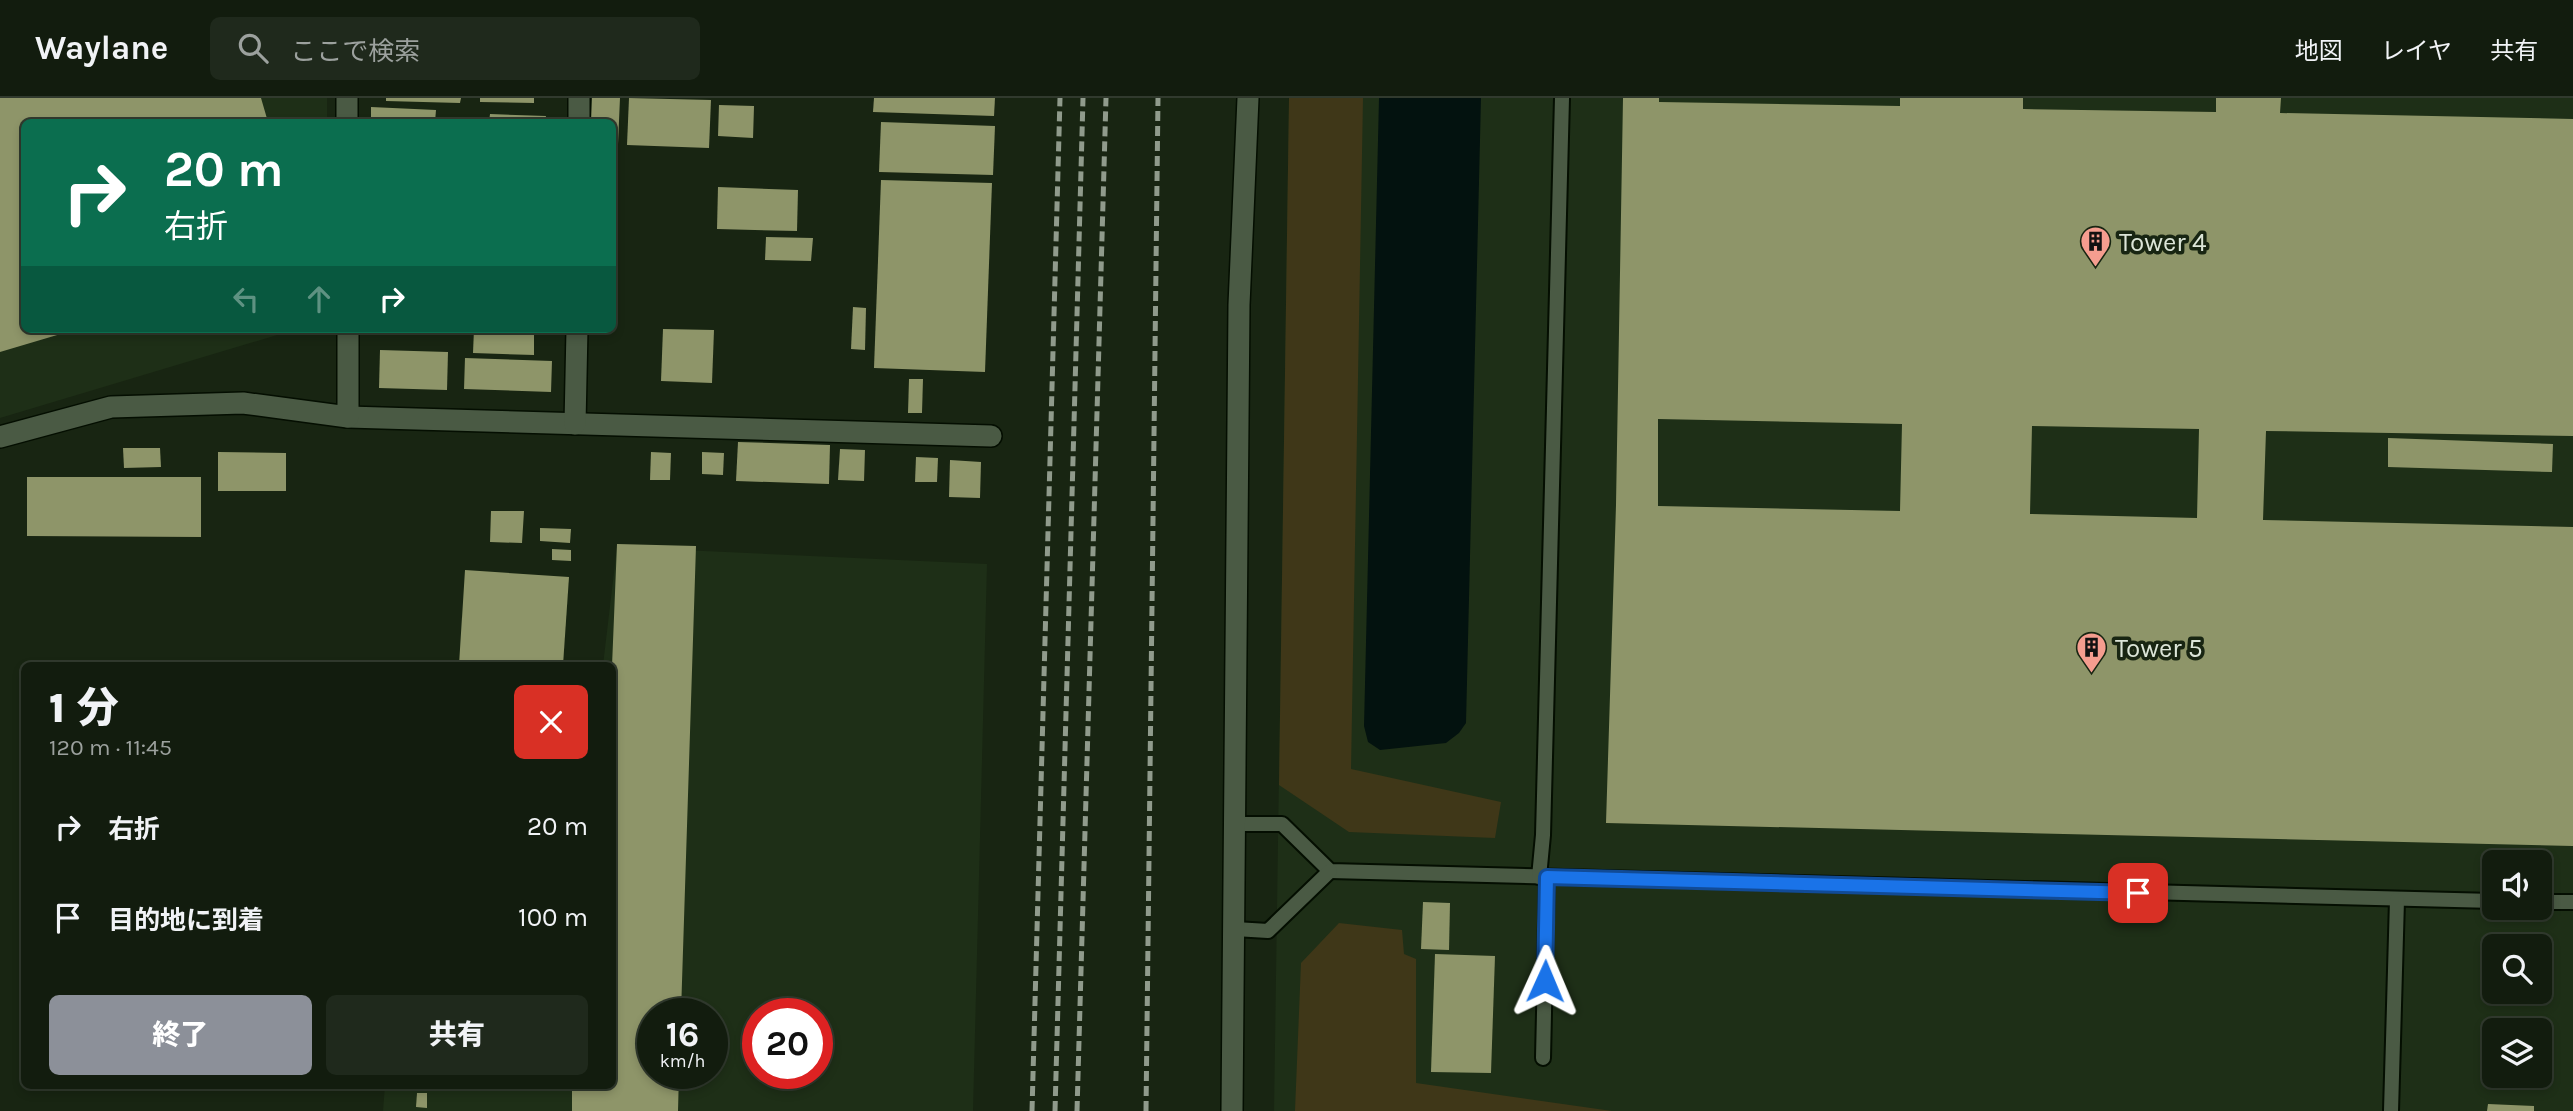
<!DOCTYPE html>
<html lang="ja">
<head>
<meta charset="utf-8">
<style>
  body { margin:0; font-family:Karla,"Noto Sans JP",sans-serif; background:#1f291c; color:#f1f3f6; height:100vh; display:flex; flex-direction:column; font-size:26px; white-space:nowrap }
  * { box-sizing:border-box; margin:0 }
  p { font-size:23px; color:#9ca19e }
  .icon { flex:none; width:38px; height:38px; fill:none; stroke:currentColor; stroke-width:2; stroke-linecap:round; stroke-linejoin:round }
  .map { position:relative; flex:1; overflow:hidden }
  .details { position:absolute; left:21px; top:564px; width:595px; height:427px; display:flex; flex-direction:column; background:#121c0e; border-radius:10px; box-shadow:0 4px 10px #0003,0 0 0 2px #313a2e }
  .details>* { flex:none }
  .guide { position:absolute; left:21px; top:21px; width:595px; height:214px; border-radius:10px; box-shadow:0 4px 10px #0003,0 0 0 2px #313a2e; background:#0b6e4f; color:#fff; overflow:hidden }
  .fabs { position:absolute; left:2482px; top:752px; display:grid; gap:14px }
  .fabs a { display:grid; place-items:center; width:70px; height:70px; border-radius:10px; background:#121c0e; box-shadow:0 4px 10px #0003,0 0 0 2px #313a2e; font-size:35px }
  .speed { position:absolute; left:637px; top:900px; display:flex; gap:14px; font-size:35px; font-weight:700; text-align:center }
  .speed>* { display:grid; place-content:center; width:91px; height:91px; border-radius:50%; background:#121c0e; box-shadow:0 4px 10px #0003,0 0 0 2px #313a2e; line-height:1 }
  .speed small { font-size:18px; font-weight:400 }
  .speed .limit { border:10px solid #d22; background:#fff; color:#111 }
  .pin { position:absolute; display:grid; place-items:center; width:60px; height:60px; color:#fff; margin:-30px; border-radius:14px; box-shadow:0 4px 10px #0006 }
  .me { position:absolute; width:77px; margin:-38px; rotate:1deg; stroke-linejoin:round; filter:drop-shadow(0 0 5px #0008) }
  .turn { display:flex; align-items:center; gap:24px; height:147px; padding:0 28px; font-size:32px }
  .turn .icon { width:91px; height:91px; stroke-width:2.5 }
  .turn b { display:block; font-size:49px; line-height:60px }
  .lanes { display:flex; align-items:center; height:66px; padding:0 28px; background:#0003; justify-content:center; gap:35px; direction:ltr }
  .lanes .off { opacity:.35 }
  .round { display:grid; place-items:center; flex:none; width:74px; height:74px; border-radius:10px; background:#1f291c }
  .overview { display:flex; align-items:center; justify-content:space-between; height:119px; padding:0 28px }
  h1 { font-size:42px; font-weight:800; line-height:52px }
  .primary-button { display:flex; gap:14px; margin-top:auto; padding:14px 28px }
  .primary-button a { flex:1; height:80px; border-radius:10px; background:#8c9099; color:#fff; font-size:28px; font-weight:800; line-height:80px; text-align:center }
  .primary-button a+a { background:#1f291c; color:#f1f3f6 }
  ul { padding:0; list-style:none }
  li { display:flex; align-items:center; gap:21px; height:91px; padding:0 28px }
  li div { flex:1 }
  li b { display:block; font-size:26px }
  li em { font-style:normal }
  header { display:flex; align-items:center; gap:42px; box-sizing:border-box; height:98px; padding:0 35px; background:#121c0e; border-bottom:2px solid #313a2e }
  header strong { font-size:33px }
  nav { display:flex; gap:38px; margin-inline-start:auto; font-size:24px }
  .search { width:490px; height:63px; background:#1f291c; display:flex; align-items:center; gap:18px; box-sizing:border-box; padding:0 24px; border-radius:10px; color:#9ca19e; font-size:26px }
  .map>svg:first-child { display:block }
  .built { fill:#1e2f17; fill-rule:evenodd }
  .green { fill:#3f3718 }
  .water { fill:#03120f }
  .building { fill:#8e9569; fill-rule:evenodd }
  .lines { fill:none; stroke-linecap:round; stroke-linejoin:round }
  .lane-casing { stroke:#040e01; stroke-width:18 }
  .street-casing { stroke:#040e01; stroke-width:24 }
  .secondary-casing { stroke:#040e01; stroke-width:24 }
  .lane { stroke:#4a5a44; stroke-width:14 }
  .street { stroke:#4a5a44; stroke-width:21 }
  .secondary { stroke:#4a5a44; stroke-width:21 }
  .rail { stroke:#909b8c; stroke-width:5; stroke-dasharray:10 5; stroke-linecap:butt }
  .route-casing { stroke:#114b97; stroke-width:18 }
  .route { stroke:#1a73e8; stroke-width:12 }
  .labels { text-anchor:middle; dominant-baseline:central; stroke-width:7; stroke-linejoin:round; paint-order:stroke }
  .poi-label { font-size:26px; fill:#dce5d8; stroke:#182512; text-anchor:start }
</style>
</head>
<body>
<header>
<strong>Waylane</strong>
<div class="search"><svg class="icon" aria-label="search" viewBox="0 0 24 24"><circle cx="10" cy="10" r="6"/><path d="M15 15l6 6"/></svg>ここで検索</div>
<nav><a>地図</a><a>レイヤ</a><a>共有</a></nav>
</header>
<div class="map">
<svg width="2573" height="1013" viewBox="0 0 2573 1013">
  <rect width="100%" height="100%" fill="#182512"/>
  <g class="built">
    <path d="M0,0h327v24h-303v207h273l-297,89z"/>
    <path d="M1289,0h1284v1013h-1299zM2494,765h45v45h-45zM2494,849h45v45h-45zM2494,933h45v45h-45z"/>
    <path d="M617,449l370,17 -14,547h-590l2,-26h227v-420h-9zM653,915h59v60h-59zM758,915h59v60h-59z"/>
  </g>
  <g class="green">
    <path d="M1289,0h74l-12,671 150,33 -6,36 -146,-6 -70,-47z"/>
    <path d="M1339,825l63,7 2,24 12,5v124l196,28h-317l6,-148z"/>
  </g>
  <path class="water" d="M1379,0h102l-15,625 -7,10 -13,10 -66,7 -12,-8 -4,-16z"/>
  <g class="building">
    <path d="M0,0h261l7,24h-244v207l50,1 -74,22z"/>
    <path d="M386,0h75l-1,5 -74,-2z"/>
    <path d="M480,0h54v5l-54,-1z"/>
    <path d="M592,0h28l-2,46 -6,-1v-21h-21z"/>
    <path d="M629,0l82,2 -2,48 -82,-3z"/>
    <path d="M874,0h121l-1,18 -121,-4z"/>
    <path d="M1623,0h36v4l241,4v-8h123v11l193,3v-14h65l-1,15 293,6v317l-307,-5 -3,89 310,7v319l-967,-23 10,-318zM1658,321l244,5 -2,87 -242,-5zM2032,328l167,3 -2,89 -167,-4z"/>
    <path d="M719,7l35,1 -1,32 -35,-2z"/>
    <path d="M371,9l65,3 -1,12h-64z"/>
    <path d="M490,16l56,2 -1,6h-56z"/>
    <path d="M881,24l114,4 -2,49 -114,-3z"/>
    <path d="M881,82l111,3 -7,189 -111,-4z"/>
    <path d="M718,89l80,3 -1,41 -80,-2z"/>
    <path d="M766,139l47,1 -2,23 -46,-1z"/>
    <path d="M853,209l13,1 -1,42 -14,-1z"/>
    <path d="M397,231h61v6l-61,-1z"/>
    <path d="M474,231h60v26l-61,-2z"/>
    <path d="M663,231l51,1 -2,53 -51,-2z"/>
    <path d="M380,252l68,2 -1,38 -68,-2z"/>
    <path d="M465,260l87,3 -1,31 -87,-3z"/>
    <path d="M909,281h14l-1,34h-14z"/>
    <path d="M2388,340l165,6 -1,28 -164,-5z"/>
    <path d="M738,344l92,3 -1,39 -93,-3z"/>
    <path d="M123,350h37l1,19 -37,1z"/>
    <path d="M840,351l25,1 -1,31 -26,-1z"/>
    <path d="M218,354l68,1v38h-68z"/>
    <path d="M651,354l20,1 -1,27h-20z"/>
    <path d="M702,354l22,1 -1,22 -21,-1z"/>
    <path d="M916,359l22,1 -1,24h-22z"/>
    <path d="M950,362l31,2 -1,36 -31,-1z"/>
    <path d="M27,379h174v60l-174,-1z"/>
    <path d="M491,413h33l-2,32 -32,-1z"/>
    <path d="M540,430l31,1 -1,14 -30,-2z"/>
    <path d="M617,446l79,2 -15,467h-28v60h26l-1,38h-106v-26h40v-419z"/>
    <path d="M552,451l19,1v11l-19,-1z"/>
    <path d="M465,472l104,7 -6,88h-104z"/>
    <path d="M1423,804l27,1 -1,47 -28,-1z"/>
    <path d="M1435,856l60,2 -4,117 -60,-1z"/>
    <path d="M417,995h10v15l-11,-1z"/>
    <path d="M2488,1006l46,2v5h-47z"/>
  </g>
  <g class="lines">
    <defs>
      <g id="lane">
        <path d="M1236,726h46l48,47 1164,30"/>
        <path d="M1539,779l4,-42 19,-737"/>
        <path d="M2539,804h34"/>
        <path d="M1235,831l33,2 62,-60"/>
        <path d="M1543,960l4,-181"/>
        <path d="M2391,1013l6,-211"/>
      </g>
      <g id="street">
        <path d="M347,0v24"/>
        <path d="M579,24v-24"/>
        <path d="M348,319l643,19"/>
        <path d="M575,326l2,-95"/>
        <path d="M0,339l111,-30 132,-4 105,14v-88"/>
      </g>
      <path id="secondary" d="M1232,1013l7,-806 9,-207"/>
    </defs>
    <use href="#lane" class="lane-casing"/>
    <use href="#street" class="street-casing"/>
    <use href="#secondary" class="secondary-casing"/>
    <use href="#lane" class="lane"/>
    <use href="#street" class="street"/>
    <use href="#secondary" class="secondary"/>
    <g class="rail">
      <path d="M1032,1013l28,-1013"/>
      <path d="M1055,1013l28,-1013"/>
      <path d="M1077,1013l29,-1013"/>
      <path d="M1146,1013l12,-1013"/>
    </g>
  </g>
  <g class="lines">
    <defs>
      <path id="route" d="M1545,883l2,-104 591,16"/>
    </defs>
    <use href="#route" class="route-casing"/>
    <use href="#route" class="route"/>
  </g>
  <defs>
    <symbol id="building-pin" viewBox="-11 -11 22 30"><path d="M0 17L-7.5 6A9.5 9.5 0 1 1 7.5 6Z" fill="#f59d8f" stroke="#182512"/><path d="M-4-6H4V6H1V3H-1V6H-4ZM-2.5-4.3h1.7v1.8h-1.7ZM.8-4.3h1.7v1.8H.8ZM-2.5-1h1.7V.8h-1.7ZM.8-1h1.7V.8H.8Z" fill="#111"/></symbol>
  </defs>
  <g fill-rule="evenodd">
    <use href="#building-pin" x="2078" y="126" width="35" height="47"/>
    <use href="#building-pin" x="2074" y="532" width="35" height="47"/>
  </g>
  <g class="labels">
    <g class="poi-label">
      <text x="2119" y="144">Tower 4</text>
      <text x="2115" y="550">Tower 5</text>
    </g>
  </g>
</svg>
<div class="fabs">
<a><svg class="icon" aria-label="sound" viewBox="0 0 24 24"><path d="M4 9h4l5-4v14l-5-4H4zM17 9q2 3 0 6"/></svg></a>
<a><svg class="icon" aria-label="search" viewBox="0 0 24 24"><circle cx="10" cy="10" r="6"/><path d="M15 15l6 6"/></svg></a>
<a><svg class="icon" aria-label="layers" viewBox="0 0 24 24"><path d="M12 4l9 5-9 5-9-5zM3 14l9 5 9-5"/></svg></a>
</div>
<div class="speed"><div>16<small>km/h</small></div><div class="limit">20</div></div>
<div class="pin" style="left:2138px;top:795px;background:#d93025"><svg class="icon" aria-label="arrive" viewBox="0 0 24 24"><path d="M6 21V4h12l-3 4 3 4H6"/></svg></div>
<svg class="me" style="left:1545px;top:883px" viewBox="-20 -20 40 40"><path d="M0-17L14 15 0 8-14 15z" fill="#1a73e8" stroke="#fff" stroke-width="4"/></svg>
<div class="guide">
<div class="turn"><svg class="icon" aria-label="right" viewBox="0 0 24 24"><path d="M7 20v-9h11M14 6l5 5-5 5"/></svg><div><b>20 m</b>右折</div></div>
<div class="lanes"><svg class="icon off" aria-label="left" viewBox="0 0 24 24"><path d="M17 20v-9H6M10 6l-5 5 5 5"/></svg><svg class="icon off" aria-label="ahead" viewBox="0 0 24 24"><path d="M12 20V5M6 11l6-6 6 6"/></svg><svg class="icon" aria-label="right" viewBox="0 0 24 24"><path d="M7 20v-9h11M14 6l5 5-5 5"/></svg></div>
</div>
<section class="details">
<div class="overview"><div><h1>1 分</h1><p>120 m · 11:45</p></div><a class="round" style="background:#d93025;color:#fff"><svg class="icon" aria-label="close" viewBox="0 0 24 24"><path d="M6 6l12 12M18 6L6 18"/></svg></a></div>
<ul>
<li><svg class="icon" aria-label="right" viewBox="0 0 24 24"><path d="M7 20v-9h11M14 6l5 5-5 5"/></svg><div><b>右折</b></div><em>20 m</em></li>
<li><svg class="icon" aria-label="arrive" viewBox="0 0 24 24"><path d="M6 21V4h12l-3 4 3 4H6"/></svg><div><b>目的地に到着</b></div><em>100 m</em></li>
</ul>
<div class="primary-button"><a>終了</a><a>共有</a></div>
</section>
</div>
</body>
</html>
